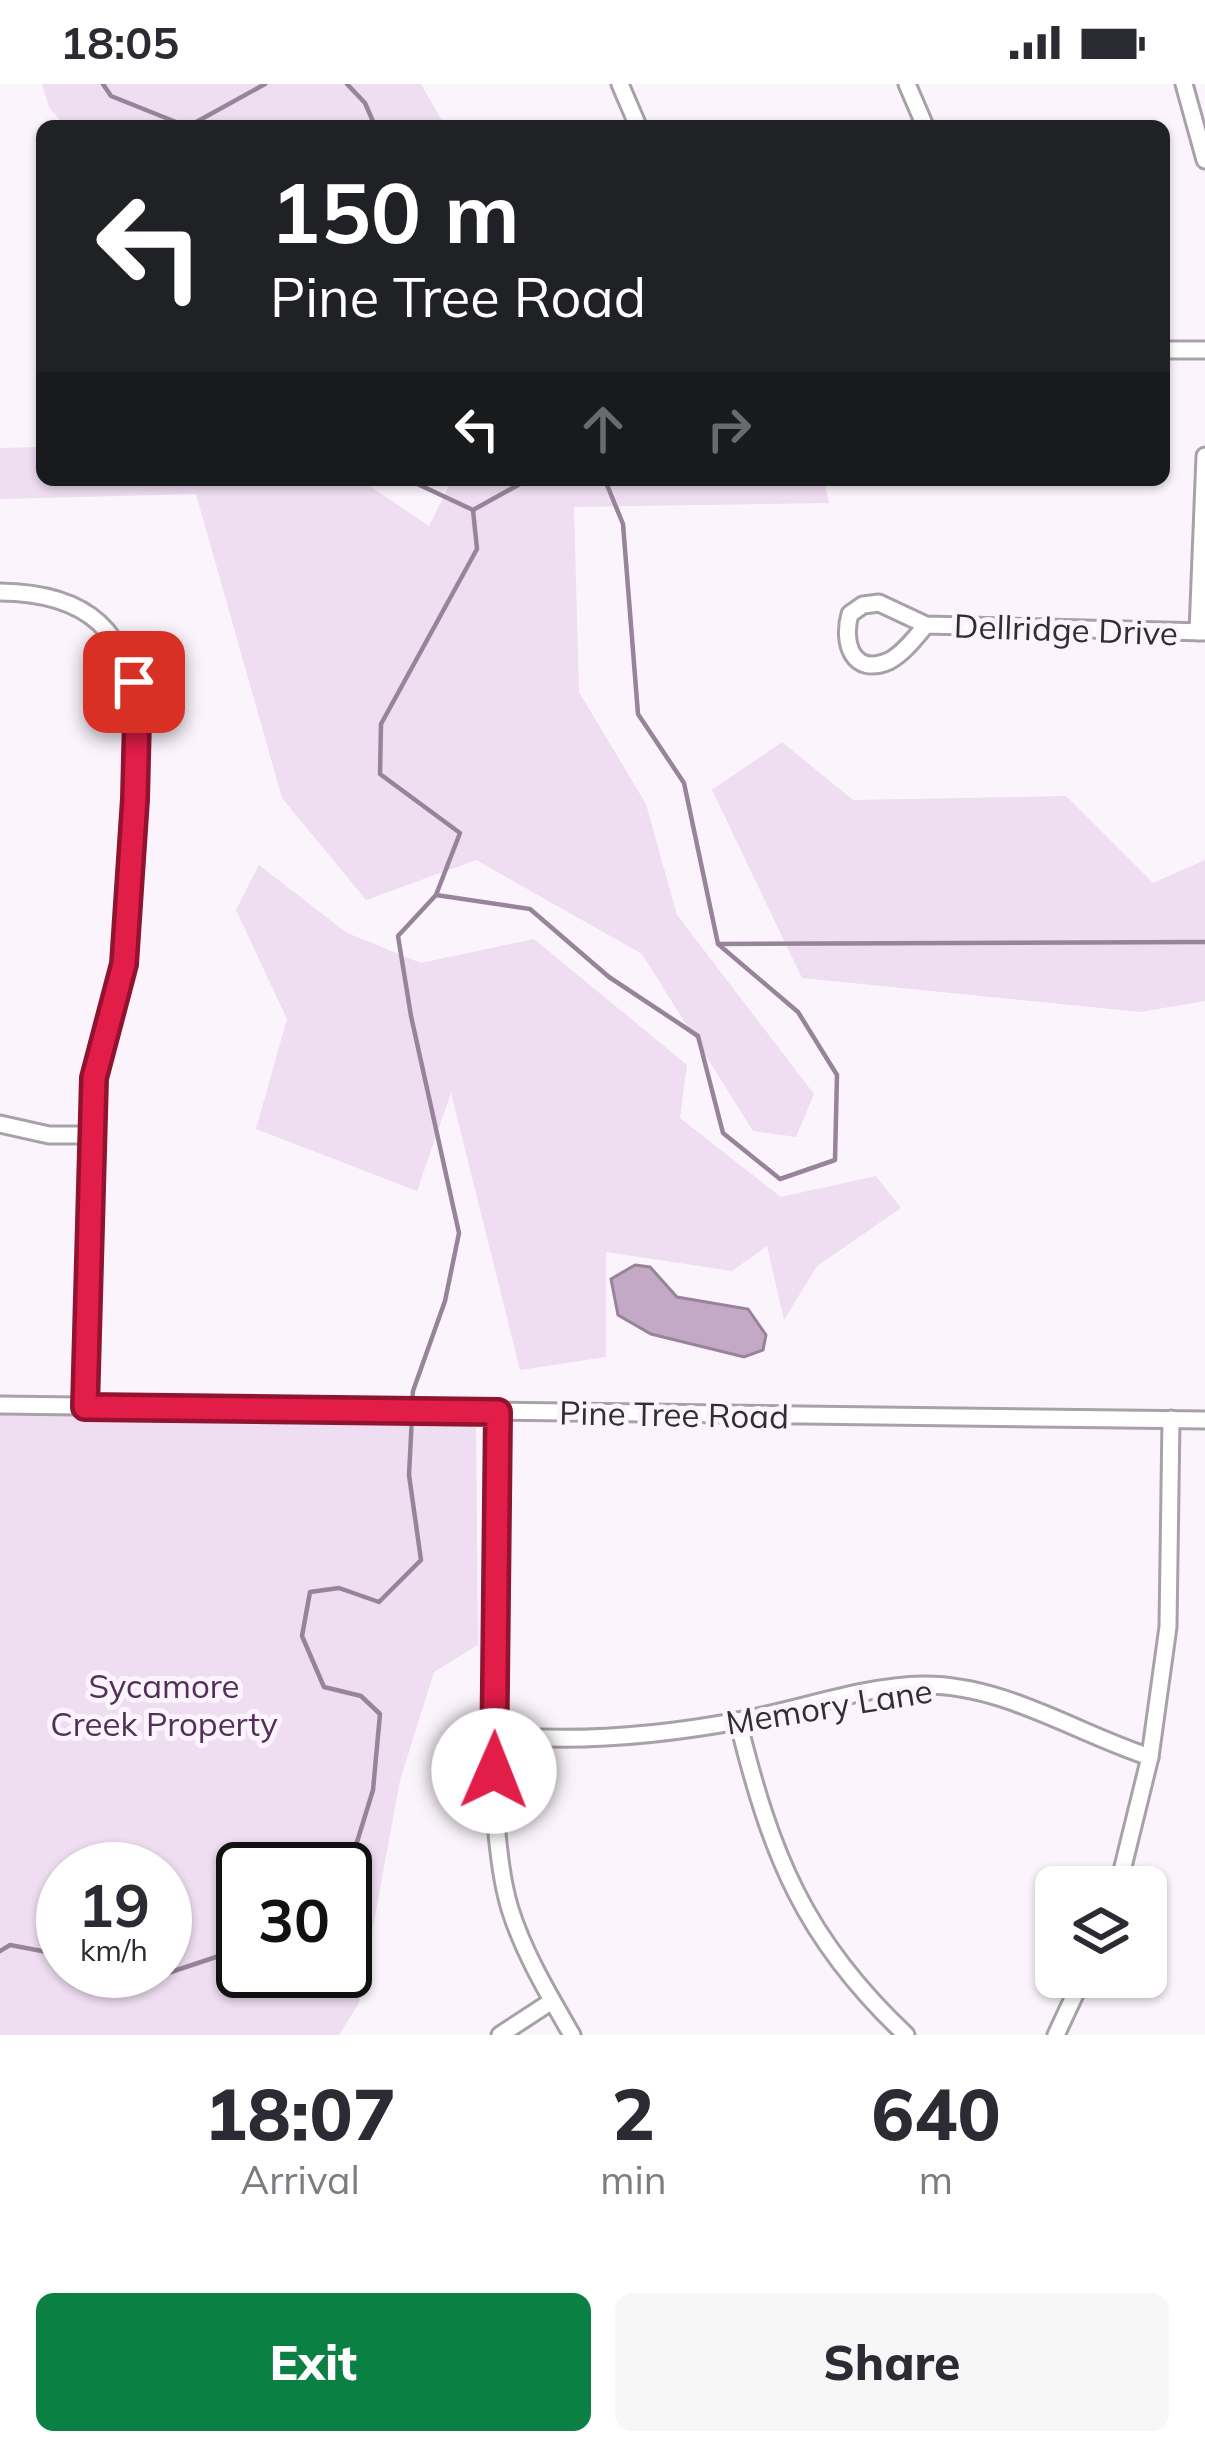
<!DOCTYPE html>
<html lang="en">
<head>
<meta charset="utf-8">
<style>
  body { margin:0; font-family:Mulish,sans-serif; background:#f7f7f7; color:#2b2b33; height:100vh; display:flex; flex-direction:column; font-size:45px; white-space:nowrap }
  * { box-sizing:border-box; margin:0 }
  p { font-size:39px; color:#7c7c81 }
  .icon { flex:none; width:66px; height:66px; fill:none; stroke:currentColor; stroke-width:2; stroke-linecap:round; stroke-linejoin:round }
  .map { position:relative; height:1951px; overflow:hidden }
  .panel { display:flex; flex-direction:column; background:#fff; flex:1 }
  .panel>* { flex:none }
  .banner { position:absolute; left:36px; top:36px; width:1134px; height:366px; border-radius:18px; box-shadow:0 3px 9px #0004; background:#202124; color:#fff; overflow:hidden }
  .fabs { position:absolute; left:1035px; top:1782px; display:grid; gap:24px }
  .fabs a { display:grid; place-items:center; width:132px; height:132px; border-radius:18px; background:#fff; box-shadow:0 3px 9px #0004; font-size:60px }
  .speed { position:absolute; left:36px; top:1758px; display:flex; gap:24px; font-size:60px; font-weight:700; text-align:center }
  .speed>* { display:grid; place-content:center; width:156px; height:156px; border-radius:50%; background:#fff; box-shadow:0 3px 9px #0004; line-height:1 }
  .speed small { font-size:30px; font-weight:400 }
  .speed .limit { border:6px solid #111; border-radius:18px; background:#fff; color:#111 }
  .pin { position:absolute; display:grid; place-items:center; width:102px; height:102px; color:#fff; margin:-51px; border-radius:24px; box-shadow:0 6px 18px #0006 }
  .me { position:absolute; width:132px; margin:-66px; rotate:1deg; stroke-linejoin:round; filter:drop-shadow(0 0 9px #0008) }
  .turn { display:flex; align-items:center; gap:42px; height:252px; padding:0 36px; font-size:54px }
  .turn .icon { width:156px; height:156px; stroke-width:2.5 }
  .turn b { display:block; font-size:84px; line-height:102px }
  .lanes { display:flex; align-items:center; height:114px; padding:0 36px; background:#0003; justify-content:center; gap:60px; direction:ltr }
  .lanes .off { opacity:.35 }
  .eta { display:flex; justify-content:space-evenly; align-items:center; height:204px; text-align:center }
  .eta b { font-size:72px; font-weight:800; line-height:84px }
  .primary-button { display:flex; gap:24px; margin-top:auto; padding:24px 36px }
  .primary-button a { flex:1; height:138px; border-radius:18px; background:#0b8043; color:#fff; font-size:48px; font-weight:800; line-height:138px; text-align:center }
  .primary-button a+a { background:#f7f7f7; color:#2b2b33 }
  .status { display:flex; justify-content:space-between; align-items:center; height:84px; padding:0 60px; background:#fff; direction:ltr }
  .status svg { height:33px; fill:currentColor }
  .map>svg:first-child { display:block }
  .green { fill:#efddf2; fill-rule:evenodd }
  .water { fill:#c4a9c7; stroke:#98849a; stroke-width:3 }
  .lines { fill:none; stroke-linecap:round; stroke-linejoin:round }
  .stream { stroke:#98849a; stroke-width:4.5 }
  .street-casing { stroke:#a8a1a9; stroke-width:21 }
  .street { stroke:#fff; stroke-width:15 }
  .route-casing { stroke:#92132f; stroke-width:30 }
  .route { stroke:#e11d48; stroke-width:21 }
  .labels { text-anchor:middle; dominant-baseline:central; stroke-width:10; stroke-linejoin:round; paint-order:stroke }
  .street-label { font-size:33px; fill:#312e31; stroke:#fbf4fc }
  .park-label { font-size:33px; fill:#532f59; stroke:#fbf4fc }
</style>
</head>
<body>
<div class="status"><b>18:05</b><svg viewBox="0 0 49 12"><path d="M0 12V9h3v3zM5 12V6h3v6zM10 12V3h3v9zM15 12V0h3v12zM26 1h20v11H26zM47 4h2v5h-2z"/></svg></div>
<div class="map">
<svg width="1205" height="1951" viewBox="0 0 1205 1951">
  <rect width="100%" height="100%" fill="#fbf4fc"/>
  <g class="green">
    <path d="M42,0h379l24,42h-380l-16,-19z"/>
    <path d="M42,363v33h319l68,46 23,-46h372l5,23 -255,4 5,185 67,112 31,111 137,179 -18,43 -43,-6 -111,-177 -166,-94 -110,40 -84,-102 -86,-304 -196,5v-51z"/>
    <path d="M782,658l71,58 213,-4 87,87 52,-23v141l-65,11 -338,-34 -90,-188z"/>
    <path d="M259,781l88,68 74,30 113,-24 153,126 -7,53 101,79 95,-21 25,32 -84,58 -33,54 -17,-74 -35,25 -126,-19v105l-86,13 -69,-277 -34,98 -161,-62 31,-110 -51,-109z"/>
    <path d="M0,1329l476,8 2,224 -44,27 -34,108 -41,223 -20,32h-339zM63,1785h102v102h-102zM243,1785h102v102h-102z"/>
  </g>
  <path class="water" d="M635,1181l15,2 27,30 71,12 18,26 -3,15 -19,7 -93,-23 -33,-19 -7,-36z"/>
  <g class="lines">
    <g class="stream">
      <path d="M103,0l8,12 75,30"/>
      <path d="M347,0l18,19 10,23"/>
      <path d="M189,42l76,-42"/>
      <path d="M409,396l64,30 54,-30"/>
      <path d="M436,811l24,-62 -80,-59 1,-50 96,-175 -4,-39"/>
      <path d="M719,860l486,-2"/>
      <path d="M412,1320l1,-13 32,-90 14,-68 -48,-217 -13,-80 38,-41 94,14 79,68 89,59 25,97 57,46 55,-19 2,-85 -39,-63 -80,-68 -34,-161 -46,-69 -15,-190 -18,-44"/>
      <path d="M345,1797l28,-91 7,-76 -19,-18 -37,-9 -22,-51 8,-44 29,-4 40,14 42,-42 -12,-85 3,-59"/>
      <path d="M0,1867l10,-6 53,10"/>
      <path d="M151,1887l14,3 78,-26"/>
    </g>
    <defs>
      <g id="street">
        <path d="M620,0l18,42"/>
        <path d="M907,0l18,42"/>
        <path d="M1184,0l21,76"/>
        <path d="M1164,266h41"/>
        <path d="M0,508c88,1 130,39 137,126l-13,246 -30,114 -9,329"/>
        <path d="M926,541c-10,12 -23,29 -37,36 -37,16 -47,-19 -39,-47l13,-9 16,-2 47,22 279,7"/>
        <path d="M1198,548l7,-176"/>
        <path d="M0,1040l49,11h43"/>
        <path d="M0,1321l1205,15"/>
        <path d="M498,1328l-4,394c4,34 6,70 16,103 14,45 39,86 62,126"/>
        <path d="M738,1637c33,134 66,218 168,314"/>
        <path d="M495,1651c80,8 169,0 248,-15 59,-11 120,-34 180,-35 80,-1 153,48 227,72"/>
        <path d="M1118,1803l32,-130 18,-130 3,-208"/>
        <path d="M500,1951l52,-34"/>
        <path d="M1056,1951l27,-58"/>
      </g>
    </defs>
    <use href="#street" class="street-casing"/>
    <use href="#street" class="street"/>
  </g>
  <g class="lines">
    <defs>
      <path id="route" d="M134,598l3,36 -2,81 -11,165 -30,114 -9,329 413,5 -4,359"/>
    </defs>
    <use href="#route" class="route-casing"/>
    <use href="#route" class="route"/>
  </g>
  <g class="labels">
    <g class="street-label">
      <text transform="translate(1066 545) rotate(2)">Dellridge Drive</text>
      <text transform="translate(674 1330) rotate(1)">Pine Tree Road</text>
      <text transform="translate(829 1622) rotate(-9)">Memory Lane</text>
    </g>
    <g class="park-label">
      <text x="164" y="1601">Sycamore<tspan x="164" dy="38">Creek Property</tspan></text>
    </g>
  </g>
</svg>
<div class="fabs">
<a><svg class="icon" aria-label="layers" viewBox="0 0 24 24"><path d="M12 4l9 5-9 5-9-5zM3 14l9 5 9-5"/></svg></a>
</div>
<div class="speed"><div>19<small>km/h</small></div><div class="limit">30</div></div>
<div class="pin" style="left:134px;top:598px;background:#d93025"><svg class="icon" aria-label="arrive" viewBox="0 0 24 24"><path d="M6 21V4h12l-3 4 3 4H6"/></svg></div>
<svg class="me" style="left:494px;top:1687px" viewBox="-20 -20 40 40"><circle r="19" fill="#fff"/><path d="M0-13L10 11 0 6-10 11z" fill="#e11d48"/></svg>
<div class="banner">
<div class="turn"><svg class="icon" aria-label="left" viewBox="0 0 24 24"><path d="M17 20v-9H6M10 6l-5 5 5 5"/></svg><div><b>150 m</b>Pine Tree Road</div></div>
<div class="lanes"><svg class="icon" aria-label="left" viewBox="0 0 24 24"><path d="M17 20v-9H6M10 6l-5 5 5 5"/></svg><svg class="icon off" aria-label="ahead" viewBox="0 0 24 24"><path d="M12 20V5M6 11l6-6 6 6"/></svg><svg class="icon off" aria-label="right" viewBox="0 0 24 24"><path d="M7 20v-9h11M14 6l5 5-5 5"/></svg></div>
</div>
</div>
<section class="panel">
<div class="eta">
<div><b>18:07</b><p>Arrival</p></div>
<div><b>2</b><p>min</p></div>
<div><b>640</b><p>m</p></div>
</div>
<div class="primary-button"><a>Exit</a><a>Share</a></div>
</section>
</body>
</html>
